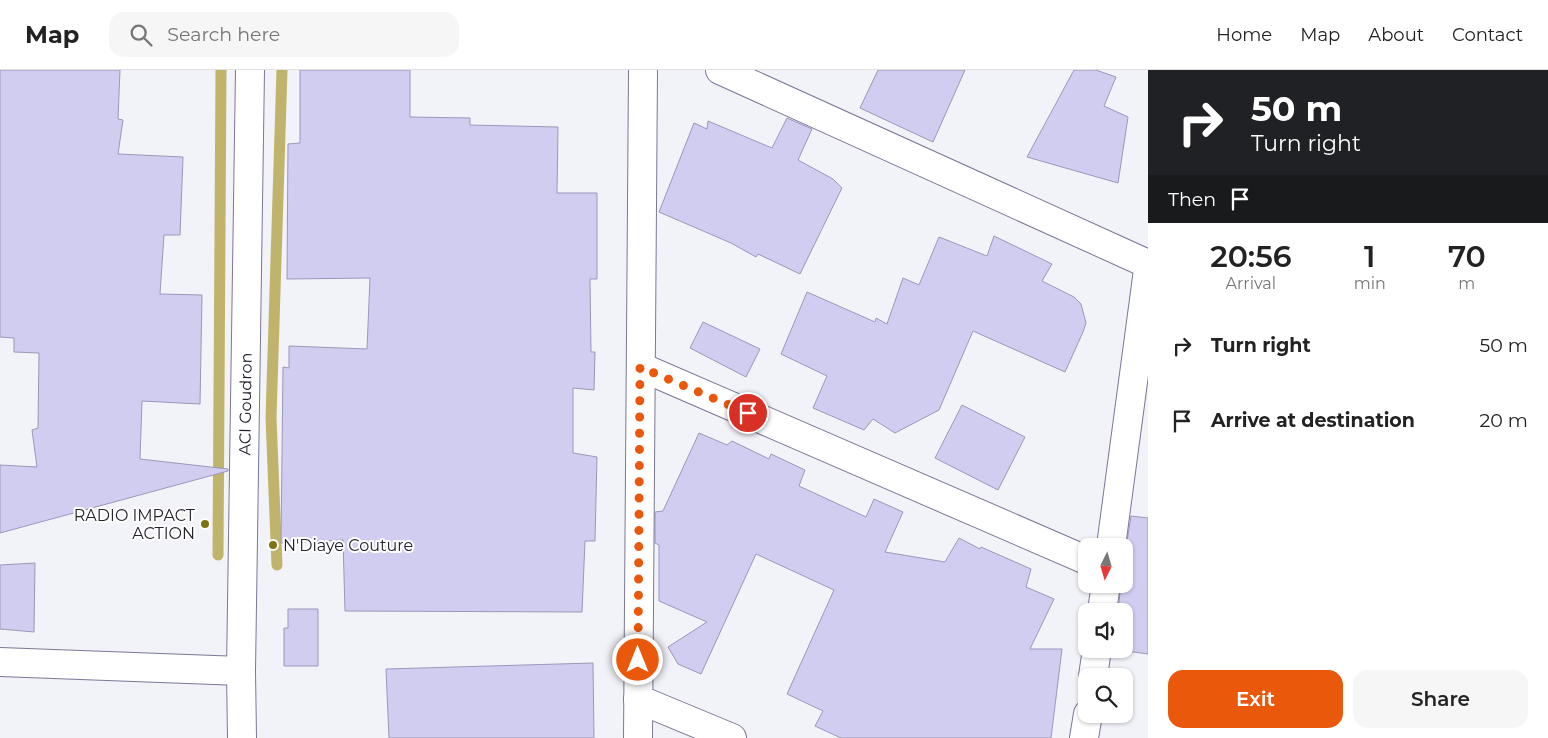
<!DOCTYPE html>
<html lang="en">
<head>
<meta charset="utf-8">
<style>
  body { margin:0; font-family:Montserrat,sans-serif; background:#f6f6f6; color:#222; height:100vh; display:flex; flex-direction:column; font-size:19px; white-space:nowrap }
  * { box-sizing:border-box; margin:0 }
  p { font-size:16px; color:#767676 }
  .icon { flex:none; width:28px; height:28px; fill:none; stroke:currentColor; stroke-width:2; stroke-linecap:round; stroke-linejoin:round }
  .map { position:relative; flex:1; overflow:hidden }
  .drawer { display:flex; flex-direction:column; background:#fff; width:400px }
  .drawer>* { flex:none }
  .guide { background:#202124; color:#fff; overflow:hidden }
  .needle { width:32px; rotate:185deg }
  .tools { position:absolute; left:1078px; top:468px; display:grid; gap:10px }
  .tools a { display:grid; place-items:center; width:55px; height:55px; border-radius:10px; background:#fff; box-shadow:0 1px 4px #0004; font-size:25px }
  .pin { position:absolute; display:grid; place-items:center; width:42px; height:42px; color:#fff; margin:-21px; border:2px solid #fff; border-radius:50%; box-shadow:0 1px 5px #0007 }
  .me { position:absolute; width:55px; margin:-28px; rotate:0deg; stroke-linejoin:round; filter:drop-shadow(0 0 4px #0008) }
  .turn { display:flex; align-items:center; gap:18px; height:105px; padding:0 20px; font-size:22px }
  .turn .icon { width:65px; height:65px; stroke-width:2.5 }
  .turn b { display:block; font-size:35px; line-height:42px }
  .then { display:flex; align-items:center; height:48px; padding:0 20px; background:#0003; gap:10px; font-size:19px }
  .eta { display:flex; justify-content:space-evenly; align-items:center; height:85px; text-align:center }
  .eta b { font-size:30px; font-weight:600; line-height:35px }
  .action { display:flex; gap:10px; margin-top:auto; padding:10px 20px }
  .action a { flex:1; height:58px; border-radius:15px; background:#ea580c; color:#fff; font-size:20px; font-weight:600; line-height:58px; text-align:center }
  .action a+a { background:#f6f6f6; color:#222 }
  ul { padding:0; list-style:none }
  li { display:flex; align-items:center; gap:15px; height:75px; padding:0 20px }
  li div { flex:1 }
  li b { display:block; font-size:19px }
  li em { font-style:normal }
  header { display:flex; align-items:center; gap:30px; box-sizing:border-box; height:70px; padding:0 25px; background:#fff; border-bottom:1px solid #e0e0e0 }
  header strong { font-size:24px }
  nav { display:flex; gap:28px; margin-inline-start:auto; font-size:18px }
  .search { width:350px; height:45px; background:#f6f6f6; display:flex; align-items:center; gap:12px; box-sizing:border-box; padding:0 18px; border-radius:15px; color:#767676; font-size:19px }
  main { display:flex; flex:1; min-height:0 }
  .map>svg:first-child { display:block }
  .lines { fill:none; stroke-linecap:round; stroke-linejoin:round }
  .stream { stroke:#c0b46c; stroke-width:11 }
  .building { fill:#d1cdf0; stroke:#9b97b8 }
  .minor-casing { stroke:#7b7797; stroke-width:30 }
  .tertiary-casing { stroke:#7b7797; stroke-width:30 }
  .minor { stroke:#fff; stroke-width:28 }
  .tertiary { stroke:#fff; stroke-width:28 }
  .route { stroke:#ea580c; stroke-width:9; stroke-dasharray:0 16.2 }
  .poi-dot { fill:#807212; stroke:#fff; stroke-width:2 }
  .labels { text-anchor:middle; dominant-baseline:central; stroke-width:4; stroke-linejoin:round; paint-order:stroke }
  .street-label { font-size:16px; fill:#23212e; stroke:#fff }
  .poi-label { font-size:16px; fill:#23212e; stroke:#fff; text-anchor:end }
</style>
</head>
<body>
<header>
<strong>Map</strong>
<div class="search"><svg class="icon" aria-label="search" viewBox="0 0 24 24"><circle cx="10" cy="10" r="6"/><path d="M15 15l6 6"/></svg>Search here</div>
<nav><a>Home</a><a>Map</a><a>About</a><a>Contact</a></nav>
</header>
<main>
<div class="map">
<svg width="1148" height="668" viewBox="0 0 1148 668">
  <rect width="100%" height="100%" fill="#f2f2f9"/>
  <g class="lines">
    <g class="stream">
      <path d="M218,485l3,-485"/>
      <path d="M277,495l-6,-147 11,-348"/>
    </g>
  </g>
  <g class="building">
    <path d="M0,0h120l-2,49 5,1 -5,34 65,3 -3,78h-16l-4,59 42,1 -2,109 -58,-3 -2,58 88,10v2l-228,62v-68l37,2 -5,-37 6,-2 1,-75 -25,-1v-14l-14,-1z"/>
    <path d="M300,0h110v47l60,1v7l88,2 -1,66h40v86h-7l1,73h4l-1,38 -21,-2v65l24,4 -2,84h-10l-3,71 -237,-1 -2,-71 -62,3 2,-176 6,1v-22l78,3 3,-71 -83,1 1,-135 12,-1z"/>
    <path d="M878,0h87l-32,72 -73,-34z"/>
    <path d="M1074,0h22l20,7 -12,29 24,11 -10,66 -91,-26z"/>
    <path d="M787,48l25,11 -14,31 35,19 9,9 -42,86 -42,-20 -2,3 -25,-14 -72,-31 35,-89 13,6 1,-8 64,27z"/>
    <path d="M994,166l58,28 -10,17 32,16 7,7 5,19 -3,9 -18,40 -92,-41 -34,79 -44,23 -22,-14 -9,11 -51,-22 14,-32 -46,-22 26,-62 68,30 1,-4 11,6 16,-46 16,7 20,-48 48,19z"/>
    <path d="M703,252l57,27 -14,28 -56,-29z"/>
    <path d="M962,335l63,32 -27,53 -63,-32z"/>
    <path d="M699,363l28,12 5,-4 37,18 2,-5 34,16 -6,16 67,31 8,-18 29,13 -18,40 60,10 14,-24 21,11 1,-2 50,22 -5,18 28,12 -24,50h32l-11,89h-210l-26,-12 8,-15 -36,-17 47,-104 -78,-36 -55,120 -23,-10 -10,-17 39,-25 -48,-21v-56l-4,-2v-31l8,-1z"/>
    <path d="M1131,446l17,2v136l-36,-5h12v-38h-6l3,-27h3v-27l2,-9z"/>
    <path d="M35,493l-1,69 -34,-3v-64z"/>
    <path d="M288,539h30v57h-34v-38h4z"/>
    <path d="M593,593l1,75h-205l-3,-69z"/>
  </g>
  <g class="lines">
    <defs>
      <g id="minor">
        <path d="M720,0l428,194"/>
        <path d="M641,297l445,193"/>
        <path d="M1111,476l37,-276"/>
        <path d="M1102,541l4,-27"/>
        <path d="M0,592l241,9"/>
        <path d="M1093,606l4,-27"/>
        <path d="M638,629l94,39"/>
        <path d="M638,668l5,-668"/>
        <path d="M1084,668l4,-24"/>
      </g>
      <g id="tertiary">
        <path id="s1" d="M242,668l-1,-67 9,-601"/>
      </g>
    </defs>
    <use href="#minor" class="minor-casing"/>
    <use href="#tertiary" class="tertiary-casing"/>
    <use href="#minor" class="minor"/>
    <use href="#tertiary" class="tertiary"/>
  </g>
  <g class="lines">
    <path class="route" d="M638,590l2,-293 108,46"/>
  </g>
  <g class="poi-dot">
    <circle cx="205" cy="454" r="5"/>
    <circle cx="273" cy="475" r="5"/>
  </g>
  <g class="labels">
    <g class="street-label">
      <text stroke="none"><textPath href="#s1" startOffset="334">ACI Goudron</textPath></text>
    </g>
    <g class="poi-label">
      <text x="195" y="445">RADIO IMPACT<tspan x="195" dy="18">ACTION</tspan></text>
      <text x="283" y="475" text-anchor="start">N'Diaye Couture</text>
    </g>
  </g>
</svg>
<div class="tools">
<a><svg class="needle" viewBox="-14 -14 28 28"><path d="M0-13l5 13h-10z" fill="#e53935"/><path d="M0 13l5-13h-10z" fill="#767676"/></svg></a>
<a><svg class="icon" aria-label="sound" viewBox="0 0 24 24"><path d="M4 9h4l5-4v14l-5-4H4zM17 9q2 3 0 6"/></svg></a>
<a><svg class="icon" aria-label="search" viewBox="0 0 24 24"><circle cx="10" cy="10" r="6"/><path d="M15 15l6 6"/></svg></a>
</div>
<div class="pin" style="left:748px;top:343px;background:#d93025"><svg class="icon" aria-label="arrive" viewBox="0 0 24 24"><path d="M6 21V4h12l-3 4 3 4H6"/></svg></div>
<svg class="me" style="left:638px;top:590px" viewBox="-20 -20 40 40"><circle r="17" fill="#ea580c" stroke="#fff" stroke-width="3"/><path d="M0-11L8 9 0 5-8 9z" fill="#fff"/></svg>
</div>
<section class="drawer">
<div class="guide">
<div class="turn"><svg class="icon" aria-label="right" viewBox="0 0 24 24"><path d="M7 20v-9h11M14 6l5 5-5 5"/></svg><div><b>50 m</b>Turn right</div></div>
<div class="then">Then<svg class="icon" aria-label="arrive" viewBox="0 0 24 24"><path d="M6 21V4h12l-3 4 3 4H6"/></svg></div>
</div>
<div class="eta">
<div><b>20:56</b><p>Arrival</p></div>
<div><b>1</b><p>min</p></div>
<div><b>70</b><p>m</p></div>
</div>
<ul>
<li><svg class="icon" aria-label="right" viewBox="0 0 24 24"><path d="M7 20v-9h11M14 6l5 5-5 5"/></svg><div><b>Turn right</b></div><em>50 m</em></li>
<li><svg class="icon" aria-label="arrive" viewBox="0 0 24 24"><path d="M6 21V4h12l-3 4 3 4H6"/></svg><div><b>Arrive at destination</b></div><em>20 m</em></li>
</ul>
<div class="action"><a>Exit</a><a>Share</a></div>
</section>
</main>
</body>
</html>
